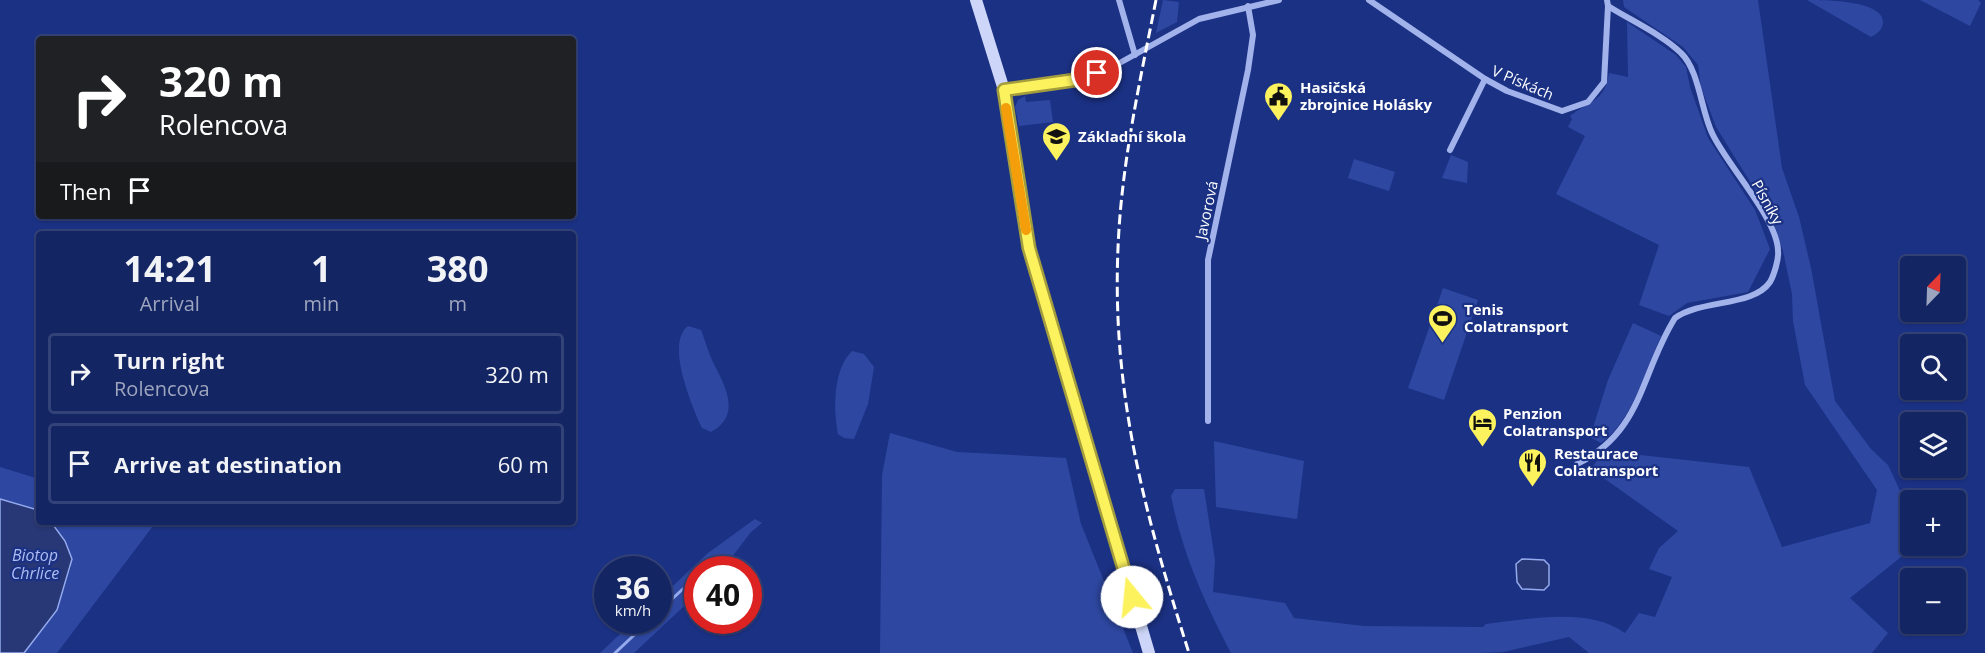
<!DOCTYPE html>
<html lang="en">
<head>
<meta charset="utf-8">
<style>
  body { margin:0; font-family:"Open Sans",sans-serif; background:#21316c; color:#f1f3f6; height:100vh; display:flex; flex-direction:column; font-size:22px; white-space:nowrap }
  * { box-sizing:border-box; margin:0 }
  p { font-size:20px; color:#9da5be }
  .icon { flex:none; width:33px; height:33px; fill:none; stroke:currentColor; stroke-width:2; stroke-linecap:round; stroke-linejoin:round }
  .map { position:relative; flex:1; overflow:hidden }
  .drawer { position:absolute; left:36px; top:231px; width:540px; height:294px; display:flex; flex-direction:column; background:#142563; border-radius:6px; box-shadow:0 2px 4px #0004,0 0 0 2px #334278 }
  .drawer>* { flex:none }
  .top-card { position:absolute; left:36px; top:36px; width:540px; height:183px; border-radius:6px; box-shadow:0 2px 4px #0004,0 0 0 2px #334278; background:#202124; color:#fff; overflow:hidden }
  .needle { width:39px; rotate:23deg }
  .controls { position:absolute; left:1900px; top:256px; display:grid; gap:12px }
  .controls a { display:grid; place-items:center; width:66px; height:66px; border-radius:6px; background:#142563; box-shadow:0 2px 4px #0004,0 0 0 2px #334278; font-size:30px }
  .speed { position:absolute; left:594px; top:556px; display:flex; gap:12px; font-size:30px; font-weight:700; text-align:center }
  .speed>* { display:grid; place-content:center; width:78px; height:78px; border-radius:50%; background:#142563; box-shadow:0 2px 4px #0004,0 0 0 2px #334278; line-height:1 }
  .speed small { font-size:15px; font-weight:400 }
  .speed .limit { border:9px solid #d22; background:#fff; color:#111 }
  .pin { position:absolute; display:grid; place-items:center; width:51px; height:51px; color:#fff; margin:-26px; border:3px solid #fff; border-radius:50%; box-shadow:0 2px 6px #0007 }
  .me { position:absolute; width:66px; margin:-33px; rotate:343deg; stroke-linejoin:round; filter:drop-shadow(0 0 4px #0008) }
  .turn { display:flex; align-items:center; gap:21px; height:126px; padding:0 24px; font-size:27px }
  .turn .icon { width:78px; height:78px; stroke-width:2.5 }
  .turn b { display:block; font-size:42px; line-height:51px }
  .then { display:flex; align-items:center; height:57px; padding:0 24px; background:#0003; gap:12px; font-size:22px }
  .eta { display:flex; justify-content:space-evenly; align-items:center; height:102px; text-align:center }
  .eta b { font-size:36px; font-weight:700; line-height:42px }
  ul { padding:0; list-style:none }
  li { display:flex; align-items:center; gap:18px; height:81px; margin:0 12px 9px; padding:0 12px; border:3px solid #334278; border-radius:6px }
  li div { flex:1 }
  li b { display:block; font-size:22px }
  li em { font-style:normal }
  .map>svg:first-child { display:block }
  .green { fill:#2e48a2 }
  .water { fill:#283876; stroke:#94aaed; stroke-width:1.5 }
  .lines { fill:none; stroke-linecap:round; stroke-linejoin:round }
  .stream { stroke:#94aaed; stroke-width:3 }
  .street { stroke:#a2b2eb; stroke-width:6 }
  .secondary { stroke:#cdd6f8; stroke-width:12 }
  .rail { stroke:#fff; stroke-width:3; stroke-dasharray:10 4.5; stroke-linecap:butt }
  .route-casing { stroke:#a49d3d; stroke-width:15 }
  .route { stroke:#fcf25e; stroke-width:10 }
  .slow { stroke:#f59e0b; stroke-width:10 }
  .labels { text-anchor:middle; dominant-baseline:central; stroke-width:4.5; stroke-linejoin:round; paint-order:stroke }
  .street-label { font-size:15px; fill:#fff; stroke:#1b3184 }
  .poi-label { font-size:15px; font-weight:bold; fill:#fff; stroke:#1b3184; text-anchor:start }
  .water-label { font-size:16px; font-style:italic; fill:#adbdf2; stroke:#1b3184 }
</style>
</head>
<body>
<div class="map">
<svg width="1985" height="653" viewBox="0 0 1985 653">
  <rect width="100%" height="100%" fill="#1b3184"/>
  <g class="green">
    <path d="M1163,0l16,2 -2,20 -21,11z"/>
    <path d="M1623,0h135l24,168 17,49 12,51 24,133 36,48 17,16 14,30 5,34 -6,28 -51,41 38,35 -16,20h-283l-20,-16 -66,15 -25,1h-247c-28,-54 -48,-98 -60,-157l4,-7h29l11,71 -2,32 72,11 9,15 70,8 119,1 3,-3c42,-5 103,-17 139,9l14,-20 16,4 17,-40 -23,-8 10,-21 19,-17 -87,-62 13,-18 145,16 33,80 88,-24 7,-33 -72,-105 -12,-64 -1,-27 -9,-43 -11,-34 -56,-90 -15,-40 -3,-22 -15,-18 -59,-40z"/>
    <path d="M1807,0c17,0 77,0 76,23 -1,7 -6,11 -12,14z"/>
    <path d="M1920,0h58l3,3 -11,23z"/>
    <path d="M1627,22l49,33 10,12 4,20 18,51 47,72 15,39 -22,43 -61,11 -18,13 -30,-11 20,-60 -103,-51 29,-58 -17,-9 4,-8 -2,-3c20,-16 34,-13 39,-43l19,4z"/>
    <path d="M1025,96l1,6 24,-2 3,22 -34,4 -4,-19 3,-7z"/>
    <path d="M1451,155l17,7 -1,21 -25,-5z"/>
    <path d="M1354,159l41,13 -6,19 -41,-13z"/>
    <path d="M1443,288l35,12 -34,100 -36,-12z"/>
    <path d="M1633,323l28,13c-16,35 -28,84 -60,107l-11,-6 18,-57z"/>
    <path d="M688,326l13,4c5,13 9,28 16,40 11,22 22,47 -6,62l-9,-4c-10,-22 -37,-85 -14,-102z"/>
    <path d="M852,351l12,3 10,13 -6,37 -14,35 -10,-1 -6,-4c-5,-24 -5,-65 14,-83z"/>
    <path d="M890,433l67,19 109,6 15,66 52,129h-253l2,-178z"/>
    <path d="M1214,441l90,20 -7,58 -81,-12z"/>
    <path d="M0,467l39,12v32l-39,-12z"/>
    <path d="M755,519l7,4 -11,9 -29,38h-24l-1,24 -63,59h-34l34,-32h24l1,-22 49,-46z"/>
    <path d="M51,522h105l-99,131h-33l33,-43 14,-43 -15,-41z"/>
  </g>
  <g class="water">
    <path d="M0,499l38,11 1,12h12l14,19 7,18 -15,51 -33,43h-24z"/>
    <path d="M1522,559l22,1 5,5v20l-5,5 -22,-1 -5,-7 -1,-18z"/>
  </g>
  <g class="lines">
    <g class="stream">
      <path d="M658,612l40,-37"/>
      <path d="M615,653l34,-32"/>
    </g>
    <g class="street">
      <path d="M1119,0l16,55"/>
      <path d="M1369,0l116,79 22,12 55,20 26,-9 16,-20 4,-76"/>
      <path d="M1004,90l82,-13 30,-12 83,-46 80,-19"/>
      <path d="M1450,150l35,-71"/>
      <path d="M1208,421v-161l40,-190 5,-35 -5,-29"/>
      <path d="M1574,473l3,-9c66,-32 63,-90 98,-146 27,-19 78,-11 95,-36 4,-7 9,-23 8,-31 0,-32 -52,-87 -66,-118 -11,-23 -13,-63 -31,-80 -18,-18 -51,-33 -73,-47l-1,-6"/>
    </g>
    <path class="secondary" d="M976,0l28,90 25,157 120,406"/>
    <path class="rail" d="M1156,0c-15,76 -32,152 -37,229 -10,155 24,279 70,424"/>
  </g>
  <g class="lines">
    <defs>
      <path id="route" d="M1097,73l-22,7 -71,10 25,158 103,349"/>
    </defs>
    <use href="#route" class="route-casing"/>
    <use href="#route" class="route"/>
    <path class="slow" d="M1006,108l20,122"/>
  </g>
  <defs>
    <symbol id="civic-pin" viewBox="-11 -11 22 30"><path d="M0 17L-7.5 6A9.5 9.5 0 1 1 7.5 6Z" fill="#fcf25e" stroke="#1b3184"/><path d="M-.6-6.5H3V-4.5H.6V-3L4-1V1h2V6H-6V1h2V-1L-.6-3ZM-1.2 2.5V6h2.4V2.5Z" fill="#111"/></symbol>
    <symbol id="school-pin" viewBox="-11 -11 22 30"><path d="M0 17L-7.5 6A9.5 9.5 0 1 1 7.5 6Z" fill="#fcf25e" stroke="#1b3184"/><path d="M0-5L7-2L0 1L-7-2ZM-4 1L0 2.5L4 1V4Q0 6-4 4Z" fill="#111"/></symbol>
    <symbol id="stadium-pin" viewBox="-11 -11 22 30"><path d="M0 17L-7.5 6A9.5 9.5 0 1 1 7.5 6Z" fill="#fcf25e" stroke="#1b3184"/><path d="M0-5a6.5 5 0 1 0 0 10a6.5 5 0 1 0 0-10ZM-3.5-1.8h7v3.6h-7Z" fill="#111"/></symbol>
    <symbol id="hotel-pin" viewBox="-11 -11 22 30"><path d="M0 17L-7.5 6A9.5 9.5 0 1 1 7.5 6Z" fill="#fcf25e" stroke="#1b3184"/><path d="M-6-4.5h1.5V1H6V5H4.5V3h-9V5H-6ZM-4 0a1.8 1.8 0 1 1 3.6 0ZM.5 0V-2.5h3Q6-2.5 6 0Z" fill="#111"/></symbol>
    <symbol id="restaurant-pin" viewBox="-11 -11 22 30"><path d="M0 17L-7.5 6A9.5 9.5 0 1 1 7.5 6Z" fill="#fcf25e" stroke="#1b3184"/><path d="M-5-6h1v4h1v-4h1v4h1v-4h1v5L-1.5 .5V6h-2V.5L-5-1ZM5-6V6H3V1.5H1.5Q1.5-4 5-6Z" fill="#111"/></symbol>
  </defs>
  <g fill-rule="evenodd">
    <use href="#civic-pin" x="1262" y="80" width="33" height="45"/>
    <use href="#school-pin" x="1040" y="120" width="33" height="45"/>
    <use href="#stadium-pin" x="1426" y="302" width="33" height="45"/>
    <use href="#hotel-pin" x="1466" y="406" width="33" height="45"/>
    <use href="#restaurant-pin" x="1516" y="446" width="33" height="45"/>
  </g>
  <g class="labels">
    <g class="street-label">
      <text transform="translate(1523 82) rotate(23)">V Pískách</text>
      <text transform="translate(1768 202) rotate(61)">Písníky</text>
      <text transform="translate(1206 210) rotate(-78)">Javorová</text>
    </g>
    <g class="poi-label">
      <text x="1300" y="87">Hasičská<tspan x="1300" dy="17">zbrojnice Holásky</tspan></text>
      <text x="1078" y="136">Základní škola</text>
      <text x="1464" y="309">Tenis<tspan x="1464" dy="17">Colatransport</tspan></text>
      <text x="1503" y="413">Penzion<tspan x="1503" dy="17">Colatransport</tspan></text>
      <text x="1554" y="453">Restaurace<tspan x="1554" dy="17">Colatransport</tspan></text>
    </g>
    <g class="water-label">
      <text x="35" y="555">Biotop<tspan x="35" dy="18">Chrlice</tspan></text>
    </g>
  </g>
</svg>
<div class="controls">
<a><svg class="needle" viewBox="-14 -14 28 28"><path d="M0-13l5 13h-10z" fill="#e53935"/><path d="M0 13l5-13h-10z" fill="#9da5be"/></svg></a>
<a><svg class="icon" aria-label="search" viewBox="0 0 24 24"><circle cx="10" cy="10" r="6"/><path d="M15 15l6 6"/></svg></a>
<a><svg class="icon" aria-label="layers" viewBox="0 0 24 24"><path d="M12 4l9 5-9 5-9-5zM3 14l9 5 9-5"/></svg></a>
<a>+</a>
<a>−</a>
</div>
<div class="speed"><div>36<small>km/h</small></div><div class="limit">40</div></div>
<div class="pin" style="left:1097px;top:73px;background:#d93025"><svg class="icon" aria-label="arrive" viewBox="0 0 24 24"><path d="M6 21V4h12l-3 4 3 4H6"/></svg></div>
<svg class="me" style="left:1132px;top:597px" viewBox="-20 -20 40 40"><circle r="19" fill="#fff"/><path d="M0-13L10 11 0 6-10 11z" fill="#fcf25e"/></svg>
<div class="top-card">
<div class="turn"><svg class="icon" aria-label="right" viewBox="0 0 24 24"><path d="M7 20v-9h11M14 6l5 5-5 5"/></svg><div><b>320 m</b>Rolencova</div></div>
<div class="then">Then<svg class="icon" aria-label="arrive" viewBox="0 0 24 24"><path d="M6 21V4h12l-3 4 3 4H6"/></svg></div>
</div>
<section class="drawer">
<div class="eta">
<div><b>14:21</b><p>Arrival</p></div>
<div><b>1</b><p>min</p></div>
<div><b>380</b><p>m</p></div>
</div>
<ul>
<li><svg class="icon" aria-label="right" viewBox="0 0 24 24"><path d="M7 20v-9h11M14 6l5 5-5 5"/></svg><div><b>Turn right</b><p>Rolencova</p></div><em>320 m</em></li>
<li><svg class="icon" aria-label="arrive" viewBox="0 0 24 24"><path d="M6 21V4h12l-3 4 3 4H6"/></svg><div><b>Arrive at destination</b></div><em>60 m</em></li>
</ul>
</section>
</div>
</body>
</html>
